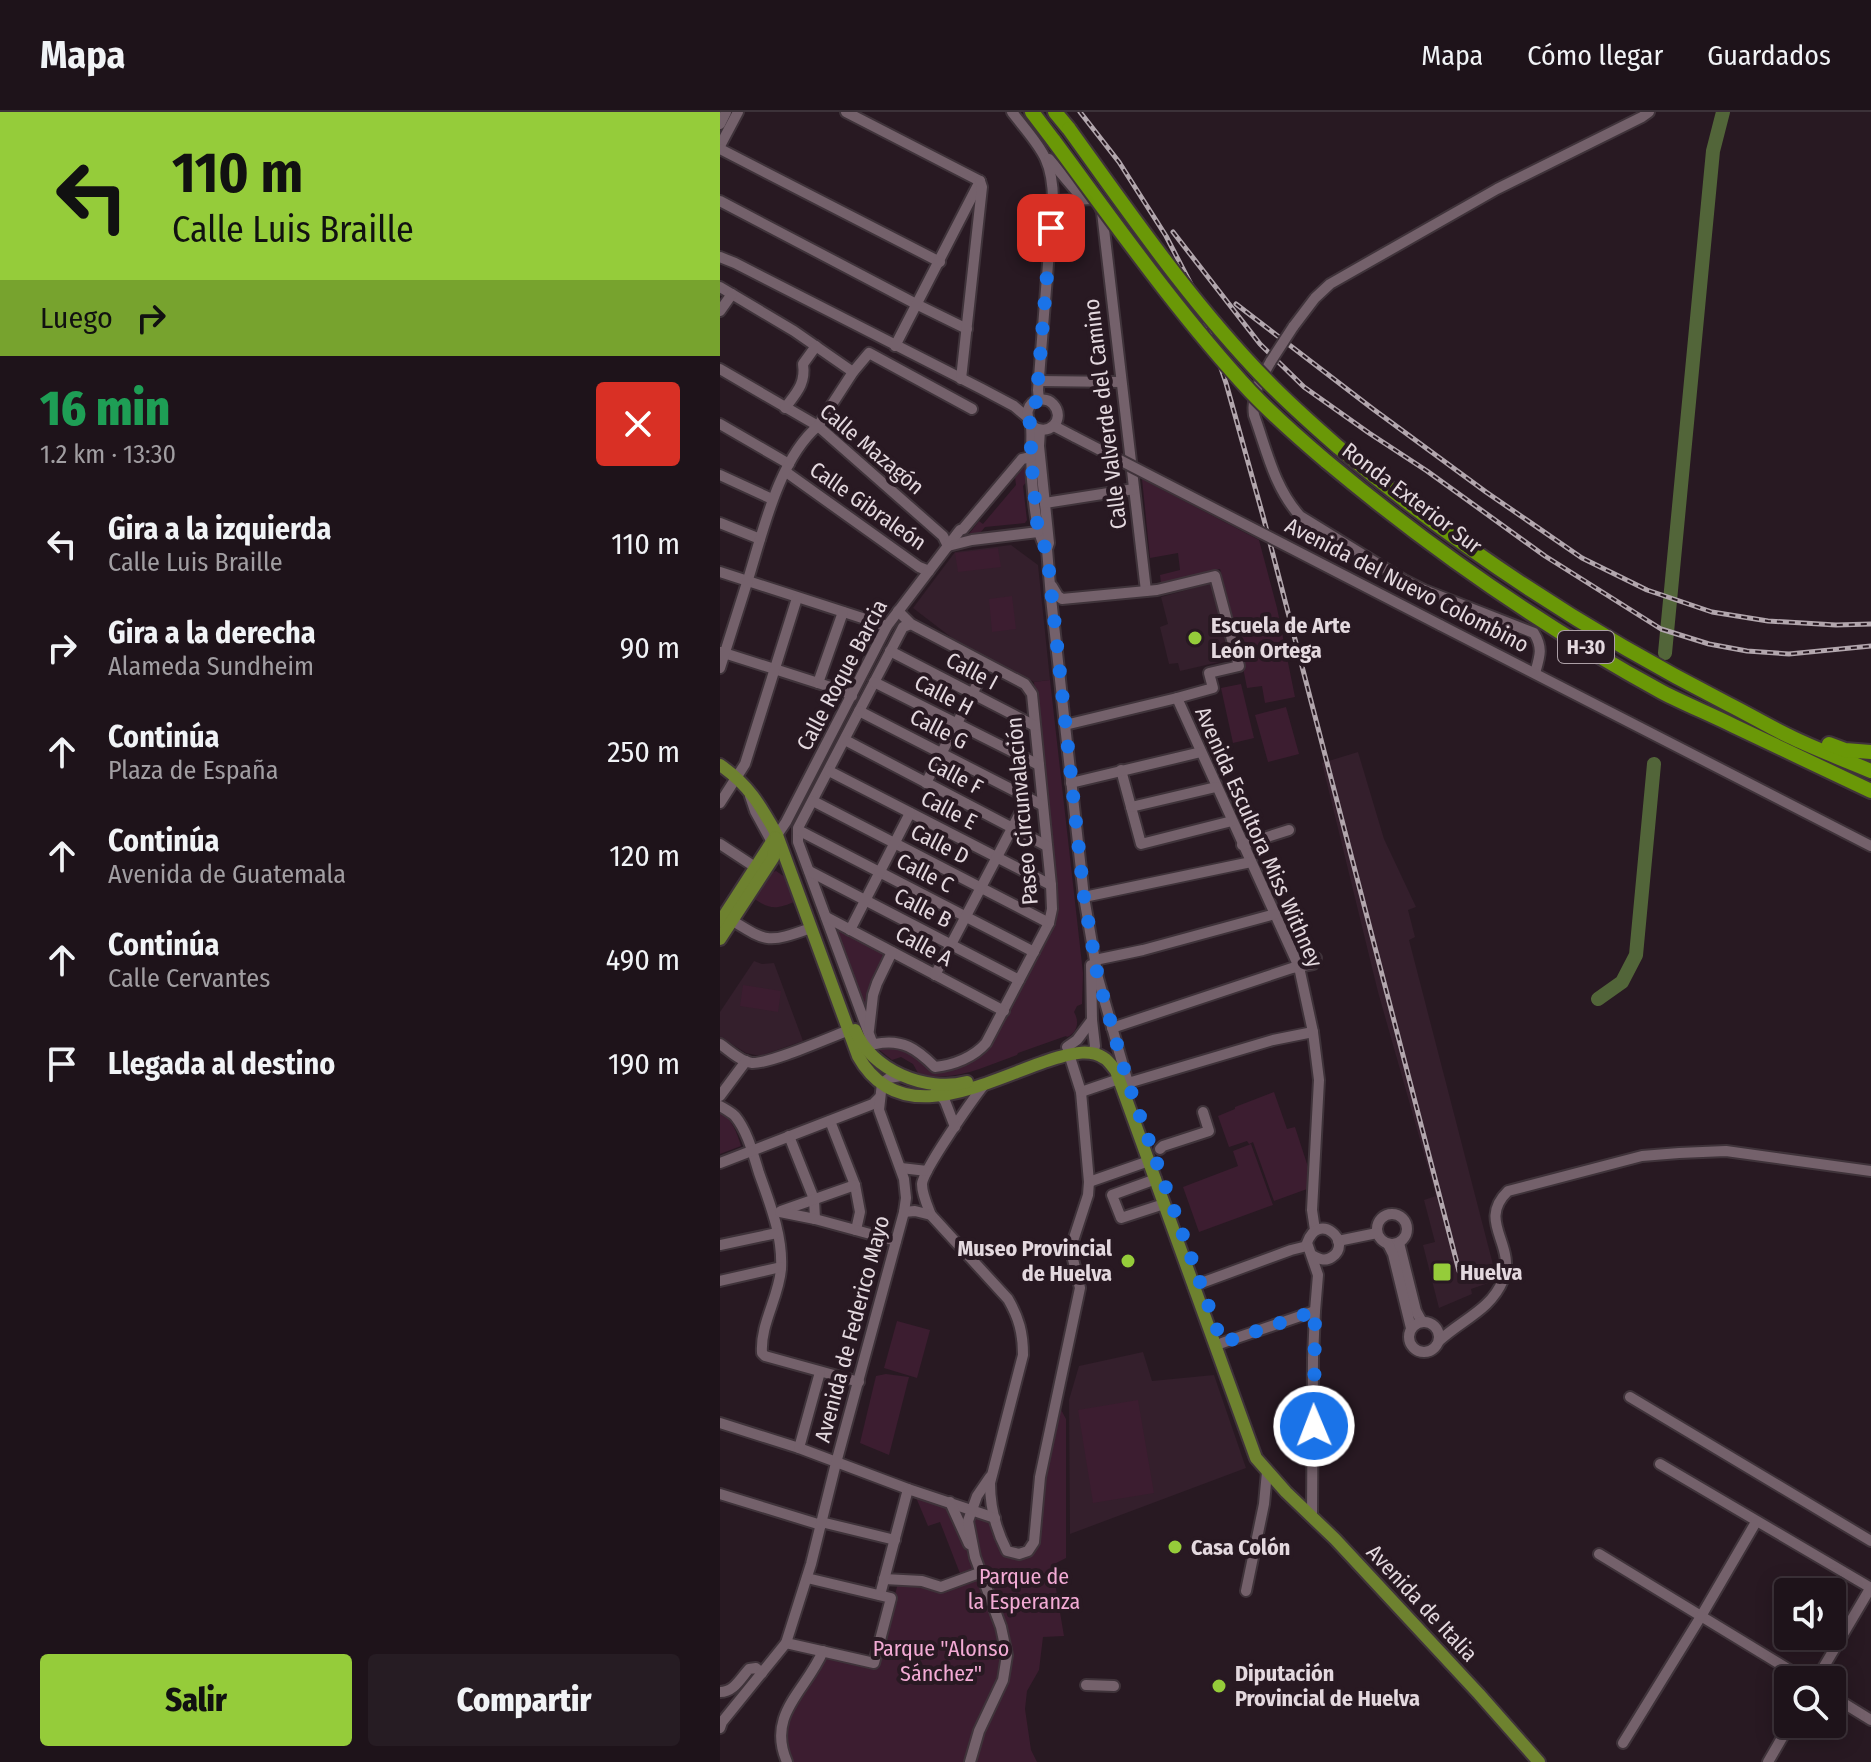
<!DOCTYPE html>
<html lang="es">
<head>
<meta charset="utf-8">
<style>
  body { margin:0; font-family:"Fira Sans Condensed",sans-serif; background:#261c23; color:#f1f3f6; height:100vh; display:flex; flex-direction:column; font-size:30px; white-space:nowrap }
  * { box-sizing:border-box; margin:0 }
  p { font-size:26px; color:#a19ea2 }
  .icon { flex:none; width:44px; height:44px; fill:none; stroke:currentColor; stroke-width:2; stroke-linecap:round; stroke-linejoin:round }
  .map { position:relative; flex:1; overflow:hidden }
  .panel { display:flex; flex-direction:column; background:#1e131a; width:720px }
  .panel>* { flex:none }
  .guide { background:#95cc3a; color:#111; overflow:hidden }
  .controls { position:absolute; left:1054px; top:1466px; display:grid; gap:16px }
  .controls a { display:grid; place-items:center; width:72px; height:72px; border-radius:8px; background:#1e131a; box-shadow:0 4px 20px #0003,0 0 0 2px #3c3239; font-size:40px }
  .pin { position:absolute; display:grid; place-items:center; width:68px; height:68px; color:#fff; margin:-34px; border-radius:16px; box-shadow:0 4px 12px #0006 }
  .me { position:absolute; width:88px; margin:-44px; rotate:359deg; stroke-linejoin:round; filter:drop-shadow(0 0 6px #0008) }
  .turn { display:flex; align-items:center; gap:28px; height:168px; padding:0 40px; font-size:36px }
  .turn .icon { width:104px; height:104px; stroke-width:2.5 }
  .turn b { display:block; font-size:56px; line-height:68px }
  .then { display:flex; align-items:center; height:76px; padding:0 40px; background:#0003; gap:16px; font-size:30px }
  .round { display:grid; place-items:center; flex:none; width:84px; height:84px; border-radius:8px; background:#261c23 }
  .headline { display:flex; align-items:center; justify-content:space-between; height:136px; padding:0 40px }
  h1 { font-size:48px; font-weight:800; line-height:60px; color:#1e9e55 }
  .cta { display:flex; gap:16px; margin-top:auto; padding:16px 40px }
  .cta a { flex:1; height:92px; border-radius:8px; background:#95cc3a; color:#111; font-size:32px; font-weight:800; line-height:92px; text-align:center }
  .cta a+a { background:#261c23; color:#f1f3f6 }
  ul { padding:0; list-style:none }
  li { display:flex; align-items:center; gap:24px; height:104px; padding:0 40px }
  li div { flex:1 }
  li b { display:block; font-size:30px }
  li em { font-style:normal }
  header { display:flex; align-items:center; gap:48px; box-sizing:border-box; height:112px; padding:0 40px; background:#1e131a; border-bottom:2px solid #3c3239 }
  header strong { font-size:38px }
  nav { display:flex; gap:44px; margin-inline-start:auto; font-size:28px }
  main { display:flex; flex:1; min-height:0 }
  .map>svg:first-child { display:block }
  .built { fill:#341f2c }
  .green { fill:#3c1d30 }
  .lines { fill:none; stroke-linecap:round; stroke-linejoin:round }
  .river { stroke:#526539; stroke-width:14 }
  .minor-casing { stroke:#3f333a; stroke-width:14 }
  .major-casing { stroke:#3f333a; stroke-width:16 }
  .highway-casing { stroke:#3f333a; stroke-width:18 }
  .minor { stroke:#74616b; stroke-width:10 }
  .major { stroke:#6e822f; stroke-width:12 }
  .highway { stroke:#6a9807; stroke-width:14 }
  .rail-casing { stroke:#b2a6ad; stroke-width:5 }
  .rail { stroke:#281922; stroke-width:2; stroke-dasharray:6; stroke-linecap:butt }
  .minor-bridge-casing { stroke:#3f333a; stroke-width:14; stroke-linecap:butt }
  .highway-bridge-casing { stroke:#3f333a; stroke-width:18; stroke-linecap:butt }
  .minor-bridge { stroke:#74616b; stroke-width:10 }
  .highway-bridge { stroke:#6a9807; stroke-width:14 }
  .route { stroke:#1a73e8; stroke-width:14; stroke-dasharray:0 25.2 }
  .poi-dot { fill:#95cc3a; stroke:#281922; stroke-width:3 }
  .labels { text-anchor:middle; dominant-baseline:central; stroke-width:8; stroke-linejoin:round; paint-order:stroke }
  .shield { fill:#281922; stroke:#ac9fa6; stroke-width:2 }
  .shield-label { font-size:20px; font-weight:bold; fill:#e4d9df }
  .street-label { font-size:22px; fill:#e4d9df; stroke:#281922 }
  .poi-label { font-size:22px; font-weight:bold; fill:#e4d9df; stroke:#281922; text-anchor:start }
  .park-label { font-size:22px; fill:#f3abd5; stroke:#281922 }
</style>
</head>
<body>
<header>
<strong>Mapa</strong>
<nav><a>Mapa</a><a>Cómo llegar</a><a>Guardados</a></nav>
</header>
<main>
<section class="panel">
<div class="guide">
<div class="turn"><svg class="icon" aria-label="left" viewBox="0 0 24 24"><path d="M17 20v-9H6M10 6l-5 5 5 5"/></svg><div><b>110 m</b>Calle Luis Braille</div></div>
<div class="then">Luego<svg class="icon" aria-label="right" viewBox="0 0 24 24"><path d="M7 20v-9h11M14 6l5 5-5 5"/></svg></div>
</div>
<div class="headline"><div><h1>16 min</h1><p>1.2 km · 13:30</p></div><a class="round" style="background:#d93025;color:#fff"><svg class="icon" aria-label="close" viewBox="0 0 24 24"><path d="M6 6l12 12M18 6L6 18"/></svg></a></div>
<ul>
<li><svg class="icon" aria-label="left" viewBox="0 0 24 24"><path d="M17 20v-9H6M10 6l-5 5 5 5"/></svg><div><b>Gira a la izquierda</b><p>Calle Luis Braille</p></div><em>110 m</em></li>
<li><svg class="icon" aria-label="right" viewBox="0 0 24 24"><path d="M7 20v-9h11M14 6l5 5-5 5"/></svg><div><b>Gira a la derecha</b><p>Alameda Sundheim</p></div><em>90 m</em></li>
<li><svg class="icon" aria-label="ahead" viewBox="0 0 24 24"><path d="M12 20V5M6 11l6-6 6 6"/></svg><div><b>Continúa</b><p>Plaza de España</p></div><em>250 m</em></li>
<li><svg class="icon" aria-label="ahead" viewBox="0 0 24 24"><path d="M12 20V5M6 11l6-6 6 6"/></svg><div><b>Continúa</b><p>Avenida de Guatemala</p></div><em>120 m</em></li>
<li><svg class="icon" aria-label="ahead" viewBox="0 0 24 24"><path d="M12 20V5M6 11l6-6 6 6"/></svg><div><b>Continúa</b><p>Calle Cervantes</p></div><em>490 m</em></li>
<li><svg class="icon" aria-label="arrive" viewBox="0 0 24 24"><path d="M6 21V4h12l-3 4 3 4H6"/></svg><div><b>Llegada al destino</b></div><em>190 m</em></li>
</ul>
<div class="cta"><a>Salir</a><a>Compartir</a></div>
</section>
<div class="map">
<svg width="1151" height="1650" viewBox="0 0 1151 1650">
  <rect width="100%" height="100%" fill="#281922"/>
  <g class="built">
    <path d="M291,433l27,20 12,115 -16,2 -78,-41 -43,-33 42,-56z"/>
    <path d="M492,471l20,76 -52,12 -2,-8 -9,1 -9,-37 8,-3 -7,-27z"/>
    <path d="M638,640l26,87 32,68 -8,3 7,27 -6,3 88,340 -26,9 1,5 -33,14 -16,-63 12,-3 -11,-42 12,-4 -58,-204 -56,-229z"/>
    <path d="M34,849l8,3 12,-1 29,78 -43,15 -14,-3 -26,-16v-25z"/>
    <path d="M423,1240l9,29 62,-6 32,93 -176,66 -1,-134 10,-34z"/>
  </g>
  <g class="green">
    <path d="M305,354l2,1 1,13 -5,6 4,34 -2,3 -40,4 -5,6 -11,1 10,-13 4,3 33,-39 -1,-8z"/>
    <path d="M422,367l117,61 18,68 18,89 -30,6 -3,-17 -15,2 -12,-61 -15,-58 -59,14 -1,-8 20,-5 -2,-17 -28,5z"/>
    <path d="M278,436l3,19 -43,5 -3,-19z"/>
    <path d="M292,484l4,33 -24,3 -3,-33z"/>
    <path d="M330,568l33,293 -1,31 -5,2 -3,6c6,10 3,21 -7,25l-1,-1 -48,17 -1,2c-32,11 -64,29 -99,18l-5,-9 -12,-7 -9,3 -15,-12c17,-3 32,2 46,13 6,5 9,9 17,11l40,-16 10,-11 33,-63 32,-92 -21,-208z"/>
    <path d="M521,572l13,54 -21,5 -12,-55z"/>
    <path d="M566,595l13,47 -31,8 -13,-47z"/>
    <path d="M56,759l12,8 9,22c-21,8 -26,10 -45,-4l17,-24z"/>
    <path d="M110,810l59,31 -21,68z"/>
    <path d="M23,873l38,6 -3,21 -38,-6z"/>
    <path d="M554,980l13,37 8,-2 13,40 -1,22 -33,12 -21,-59 -4,2 -2,-3 -18,6 -11,-31 17,-7v-2z"/>
    <path d="M0,999c12,8 17,22 21,35l-21,8z"/>
    <path d="M531,1032l22,61 -74,27 -16,-45 55,-21 -5,-15z"/>
    <path d="M177,1209l33,9 -13,48 -33,-10z"/>
    <path d="M166,1262l23,3 -20,78 -29,-12 16,-67z"/>
    <path d="M418,1288l16,93 -61,10 -15,-93z"/>
    <path d="M339,1294l7,13v139l-14,7 12,71 -21,1 -4,33 -12,21 -2,18 6,41 6,12h-63l37,-108 -32,-101 -5,-38 17,6 13,33 13,5 13,-5z"/>
    <path d="M195,1383l35,13 23,53v10l-12,5 -21,-54 -12,4z"/>
    <path d="M260,1464c9,24 23,52 24,79 1,24 -28,82 -38,107h-173c-9,-9 -11,-30 -7,-42 5,-18 29,-48 40,-64l50,11 22,-84 22,1 22,6z"/>
  </g>
  <g class="lines">
    <g class="river">
      <path d="M945,541l48,-502 10,-39"/>
      <path d="M878,887l24,-17 14,-27 18,-191"/>
    </g>
    <defs>
      <g id="minor">
        <path d="M126,0l134,69"/>
        <path d="M292,0c26,34 41,44 41,89l-15,189 1,10"/>
        <path d="M0,12l6,-12"/>
        <path d="M0,34l18,-34"/>
        <path d="M0,37l220,113"/>
        <path d="M329,47l33,39"/>
        <path d="M0,89l198,104 49,24"/>
        <path d="M333,89l40,-2 5,3 4,10 44,379"/>
        <path d="M0,145l15,6 247,126 32,17 13,11"/>
        <path d="M0,175l74,44 59,41"/>
        <path d="M0,199l12,-17"/>
        <path d="M573,215l22,-29 15,-14 167,-95 145,-72 7,-5"/>
        <path d="M175,234l85,-165"/>
        <path d="M551,249c-10,18 -20,32 -17,54 13,36 20,72 46,101l104,64 20,10 110,43c9,15 6,23 1,40"/>
        <path d="M0,257l98,57 125,110 5,10"/>
        <path d="M241,267l21,-192 -2,-6"/>
        <path d="M318,269l83,1"/>
        <path d="M65,296c11,-15 21,-24 18,-44l13,-18"/>
        <path d="M0,312l69,40"/>
        <path d="M311,313c17,14 36,-6 22,-21 -7,-8 -22,-5 -25,6 -2,6 2,11 3,17 1,8 0,17 0,25 0,21 3,84 16,97"/>
        <path d="M334,314l21,11"/>
        <path d="M320,318l-1,16 10,97 -2,6 4,49 33,299 14,81 30,105 145,-43 40,-8"/>
        <path d="M66,360l133,95 10,4"/>
        <path d="M0,363l52,24"/>
        <path d="M325,391l89,-14"/>
        <path d="M0,411l40,16"/>
        <path d="M228,434l24,-6 66,-8"/>
        <path d="M0,460l167,54"/>
        <path d="M332,474l6,10 4,3 95,-9 58,-14 24,90 -30,7 4,15 -36,10 -112,27"/>
        <path d="M178,499l13,13 114,60 7,10 19,191 1,24 -3,14 -63,120c-12,14 -32,22 -51,24 -18,-18 -33,-29 -60,-23l-3,-2 -74,-200v-14l105,-201 8,-3"/>
        <path d="M720,513l431,221"/>
        <path d="M170,539l145,75"/>
        <path d="M1,540l122,39 9,5"/>
        <path d="M0,556c10,-31 20,-63 30,-95 14,-46 30,-115 68,-147l35,-54 16,-19 103,56"/>
        <path d="M154,570l165,83"/>
        <path d="M98,571l25,-71"/>
        <path d="M457,586l122,269 14,65 6,48 -7,130 3,20"/>
        <path d="M139,599l183,94"/>
        <path d="M125,628l202,106"/>
        <path d="M401,658l20,74 91,-23"/>
        <path d="M109,659l222,114"/>
        <path d="M206,671l59,-114"/>
        <path d="M351,671l130,-31"/>
        <path d="M30,684l5,15 19,35"/>
        <path d="M93,689l236,122"/>
        <path d="M0,691l25,-39 52,-166"/>
        <path d="M411,695l85,-20"/>
        <path d="M78,718l236,122"/>
        <path d="M57,723l9,-13 101,-196 73,-96 3,-1 59,-70 9,-2"/>
        <path d="M0,732l35,23"/>
        <path d="M522,733l47,-15"/>
        <path d="M89,759l210,109"/>
        <path d="M364,785l167,-35"/>
        <path d="M106,805l178,94"/>
        <path d="M8,806c39,24 38,26 83,10"/>
        <path d="M130,818l60,-117"/>
        <path d="M375,848l48,-10 132,-36"/>
        <path d="M371,853l1,55 3,26 -2,8"/>
        <path d="M215,863l93,-177"/>
        <path d="M392,916l180,-60 21,-4 3,-6"/>
        <path d="M149,918l4,-35 4,-12 15,-31"/>
        <path d="M0,932c9,6 21,18 32,19 18,1 76,-25 95,-32"/>
        <path d="M347,935l10,-7 15,-20"/>
        <path d="M264,973c-11,14 -61,85 -62,99 0,10 5,21 9,31l77,84c11,19 15,34 15,56l-33,128c0,24 6,47 17,68l12,3 9,-3 6,-9 6,-65 40,-189 -8,-33v-11l16,-49 1,-13 -8,-90 -12,-38"/>
        <path d="M216,978l9,11 10,26"/>
        <path d="M361,980l38,-13"/>
        <path d="M0,984l26,-35"/>
        <path d="M0,994c5,3 11,6 15,10 13,16 18,38 24,57 11,31 24,63 22,96 -2,28 -21,55 -19,84l3,3 94,26"/>
        <path d="M110,1009l25,64 5,27 -4,18"/>
        <path d="M69,1024l25,63 1,20"/>
        <path d="M440,1037l3,-3 46,-15 -6,-19"/>
        <path d="M0,1051l153,-59 7,-7"/>
        <path d="M181,1056l26,3"/>
        <path d="M436,1067l-44,16 9,23 43,-14"/>
        <path d="M369,1070l60,-21"/>
        <path d="M61,1099l74,-26"/>
        <path d="M60,1100l35,7 81,22"/>
        <path d="M184,1100l11,-1 16,4"/>
        <circle cx="672" cy="1117" r="15"/>
        <path d="M618,1129l39,-8"/>
        <path d="M679,1131l17,68 6,11"/>
        <path d="M668,1132l5,10 18,74"/>
        <path d="M0,1133l57,-12"/>
        <path d="M0,1169l61,-14"/>
        <path d="M473,1174l98,-36 16,-4"/>
        <circle cx="704" cy="1225" r="15"/>
        <path d="M719,1229c22,-21 52,-31 64,-61 14,-36 -27,-58 5,-89l134,-35 37,-3 47,-2 145,20"/>
        <path d="M502,1231l93,-32"/>
        <path d="M910,1285l241,144"/>
        <path d="M0,1311l79,25 109,41 87,29"/>
        <path d="M79,1336l21,-76"/>
        <path d="M940,1352l211,124"/>
        <path d="M0,1382l101,31"/>
        <path d="M230,1390l19,42"/>
        <path d="M592,1403l1,-157 2,-47 3,-36 -11,-32c11,-33 47,-1 25,14 -7,5 -13,2 -20,-2"/>
        <path d="M101,1410l74,18"/>
        <path d="M879,1442l207,126"/>
        <path d="M164,1467l38,2 19,6 41,-15"/>
        <path d="M526,1479l18,-87 3,-32"/>
        <path d="M160,1483l28,-106"/>
        <path d="M66,1531l88,20 17,-65 -84,-20"/>
        <path d="M1096,1568l55,-93"/>
        <path d="M366,1573l28,1"/>
        <path d="M0,1580c14,0 20,-13 29,-23l7,-1 6,5"/>
        <path d="M1112,1584l39,24"/>
        <path d="M0,1616l2,-6 64,-79 25,-79 25,-101 68,-251 2,-14 -2,-19 -25,-69 3,-27 7,-5 12,-2"/>
        <path d="M903,1631l77,-125 56,-96"/>
        <path d="M67,1650c-21,-48 19,-71 36,-111"/>
        <path d="M250,1650l9,-31 24,-51 4,-25 -6,-28 -26,-70 -7,-36 9,-25 13,-19"/>
        <path d="M1048,1650l22,-38"/>
      </g>
      <g id="major">
        <path d="M0,653c29,20 40,40 57,70l81,221c44,79 135,21 198,2 15,-4 33,-10 48,0 4,2 9,9 12,13l140,387 30,34 49,47 144,155 60,68"/>
        <path d="M0,810l55,-85"/>
        <path d="M0,827l53,-81 3,-20"/>
        <path d="M135,918c16,40 71,63 112,52"/>
      </g>
      <g id="highway">
        <path d="M312,0l22,29"/>
        <path d="M335,0l14,17"/>
        <path d="M618,335c121,101 251,186 390,257 22,11 43,24 65,34 25,12 52,22 78,33"/>
        <path d="M606,349c104,87 217,166 336,231 23,12 48,22 72,34 45,21 91,43 137,65"/>
        <path d="M1109,632l16,6 26,2"/>
      </g>
    </defs>
    <use href="#minor" class="minor-casing"/>
    <use href="#major" class="major-casing"/>
    <use href="#highway" class="highway-casing"/>
    <use href="#minor" class="minor"/>
    <use href="#major" class="major"/>
    <use href="#highway" class="highway"/>
    <defs>
      <g id="rail">
        <path d="M360,0l39,50 47,74 30,58 30,89 37,133 196,755"/>
        <path d="M453,120l87,112 44,43 65,46 58,38 118,85 116,73 48,15 38,7 42,3 82,-8"/>
        <path d="M516,192l137,105 113,83 96,66 65,32 65,22 56,9 68,4 35,-1"/>
      </g>
    </defs>
    <use href="#rail" class="rail-casing"/>
    <use href="#rail" class="rail"/>
    <defs>
      <g id="minor-bridge">
        <path d="M551,249l22,-34"/>
        <path d="M355,325l365,188"/>
      </g>
      <g id="highway-bridge">
        <path d="M349,17c62,86 123,175 197,251 23,24 48,46 72,67"/>
        <path d="M334,29c63,85 124,172 196,250 24,25 50,48 76,70"/>
      </g>
    </defs>
    <use href="#minor-bridge" class="minor-bridge-casing"/>
    <use href="#highway-bridge" class="highway-bridge-casing"/>
    <use href="#minor-bridge" class="minor-bridge"/>
    <use href="#highway-bridge" class="highway-bridge"/>
  </g>
  <g class="lines">
    <path class="route" d="M331,116l-13,153 1,19 -10,6 -2,11 4,8v32l7,75 9,20 37,345 14,81 30,105 94,260 93,-32 -1,115"/>
  </g>
  <g class="poi-dot">
    <circle cx="475" cy="526" r="8"/>
    <circle cx="408" cy="1149" r="8"/>
    <rect x="712" y="1150" width="20" height="20" rx="4"/>
    <circle cx="455" cy="1435" r="8"/>
    <circle cx="499" cy="1574" r="8"/>
  </g>
  <g class="labels">
    <rect class="shield" x="838" y="519" width="56" height="32" rx="6"/>
    <g class="shield-label">
      <text x="866" y="535">H-30</text>
    </g>
    <g class="street-label">
      <text transform="translate(385 302) rotate(-97)">Calle Valverde del Camino</text>
      <text transform="translate(152 337) rotate(40)">Calle Mazagón</text>
      <text transform="translate(692 386) rotate(37)">Ronda Exterior Sur</text>
      <text transform="translate(148 394) rotate(35)">Calle Gibraleón</text>
      <text transform="translate(687 473) rotate(27)">Avenida del Nuevo Colombino</text>
      <text transform="translate(252 559) rotate(28)">Calle I</text>
      <text transform="translate(122 563) rotate(-62)">Calle Roque Barcia</text>
      <text transform="translate(224 583) rotate(27)">Calle H</text>
      <text transform="translate(219 617) rotate(27)">Calle G</text>
      <text transform="translate(235 663) rotate(28)">Calle F</text>
      <text transform="translate(229 698) rotate(27)">Calle E</text>
      <text transform="translate(302 699) rotate(-95)">Paseo Circunvalación</text>
      <text transform="translate(539 725) rotate(66)">Avenida Escultora Miss Withney</text>
      <text transform="translate(220 732) rotate(27)">Calle D</text>
      <text transform="translate(205 761) rotate(27)">Calle C</text>
      <text transform="translate(203 796) rotate(27)">Calle B</text>
      <text transform="translate(204 834) rotate(28)">Calle A</text>
      <text transform="translate(132 1217) rotate(-75)">Avenida de Federico Mayo</text>
      <text transform="translate(702 1491) rotate(47)">Avenida de Italia</text>
    </g>
    <g class="poi-label">
      <text x="491" y="513">Escuela de Arte<tspan x="491" dy="25">León Ortega</tspan></text>
      <text x="392" y="1136" text-anchor="end">Museo Provincial<tspan x="392" dy="25">de Huelva</tspan></text>
      <text x="740" y="1160">Huelva</text>
      <text x="471" y="1435">Casa Colón</text>
      <text x="515" y="1561">Diputación<tspan x="515" dy="25">Provincial de Huelva</tspan></text>
    </g>
    <g class="park-label">
      <text x="304" y="1464">Parque de<tspan x="304" dy="25">la Esperanza</tspan></text>
      <text x="221" y="1536">Parque "Alonso<tspan x="221" dy="25">Sánchez"</tspan></text>
    </g>
  </g>
</svg>
<div class="controls">
<a><svg class="icon" aria-label="sound" viewBox="0 0 24 24"><path d="M4 9h4l5-4v14l-5-4H4zM17 9q2 3 0 6"/></svg></a>
<a><svg class="icon" aria-label="search" viewBox="0 0 24 24"><circle cx="10" cy="10" r="6"/><path d="M15 15l6 6"/></svg></a>
</div>
<div class="pin" style="left:331px;top:116px;background:#d93025"><svg class="icon" aria-label="arrive" viewBox="0 0 24 24"><path d="M6 21V4h12l-3 4 3 4H6"/></svg></div>
<svg class="me" style="left:594px;top:1314px" viewBox="-20 -20 40 40"><circle r="17" fill="#1a73e8" stroke="#fff" stroke-width="3"/><path d="M0-11L8 9 0 5-8 9z" fill="#fff"/></svg>
</div>
</main>
</body>
</html>
